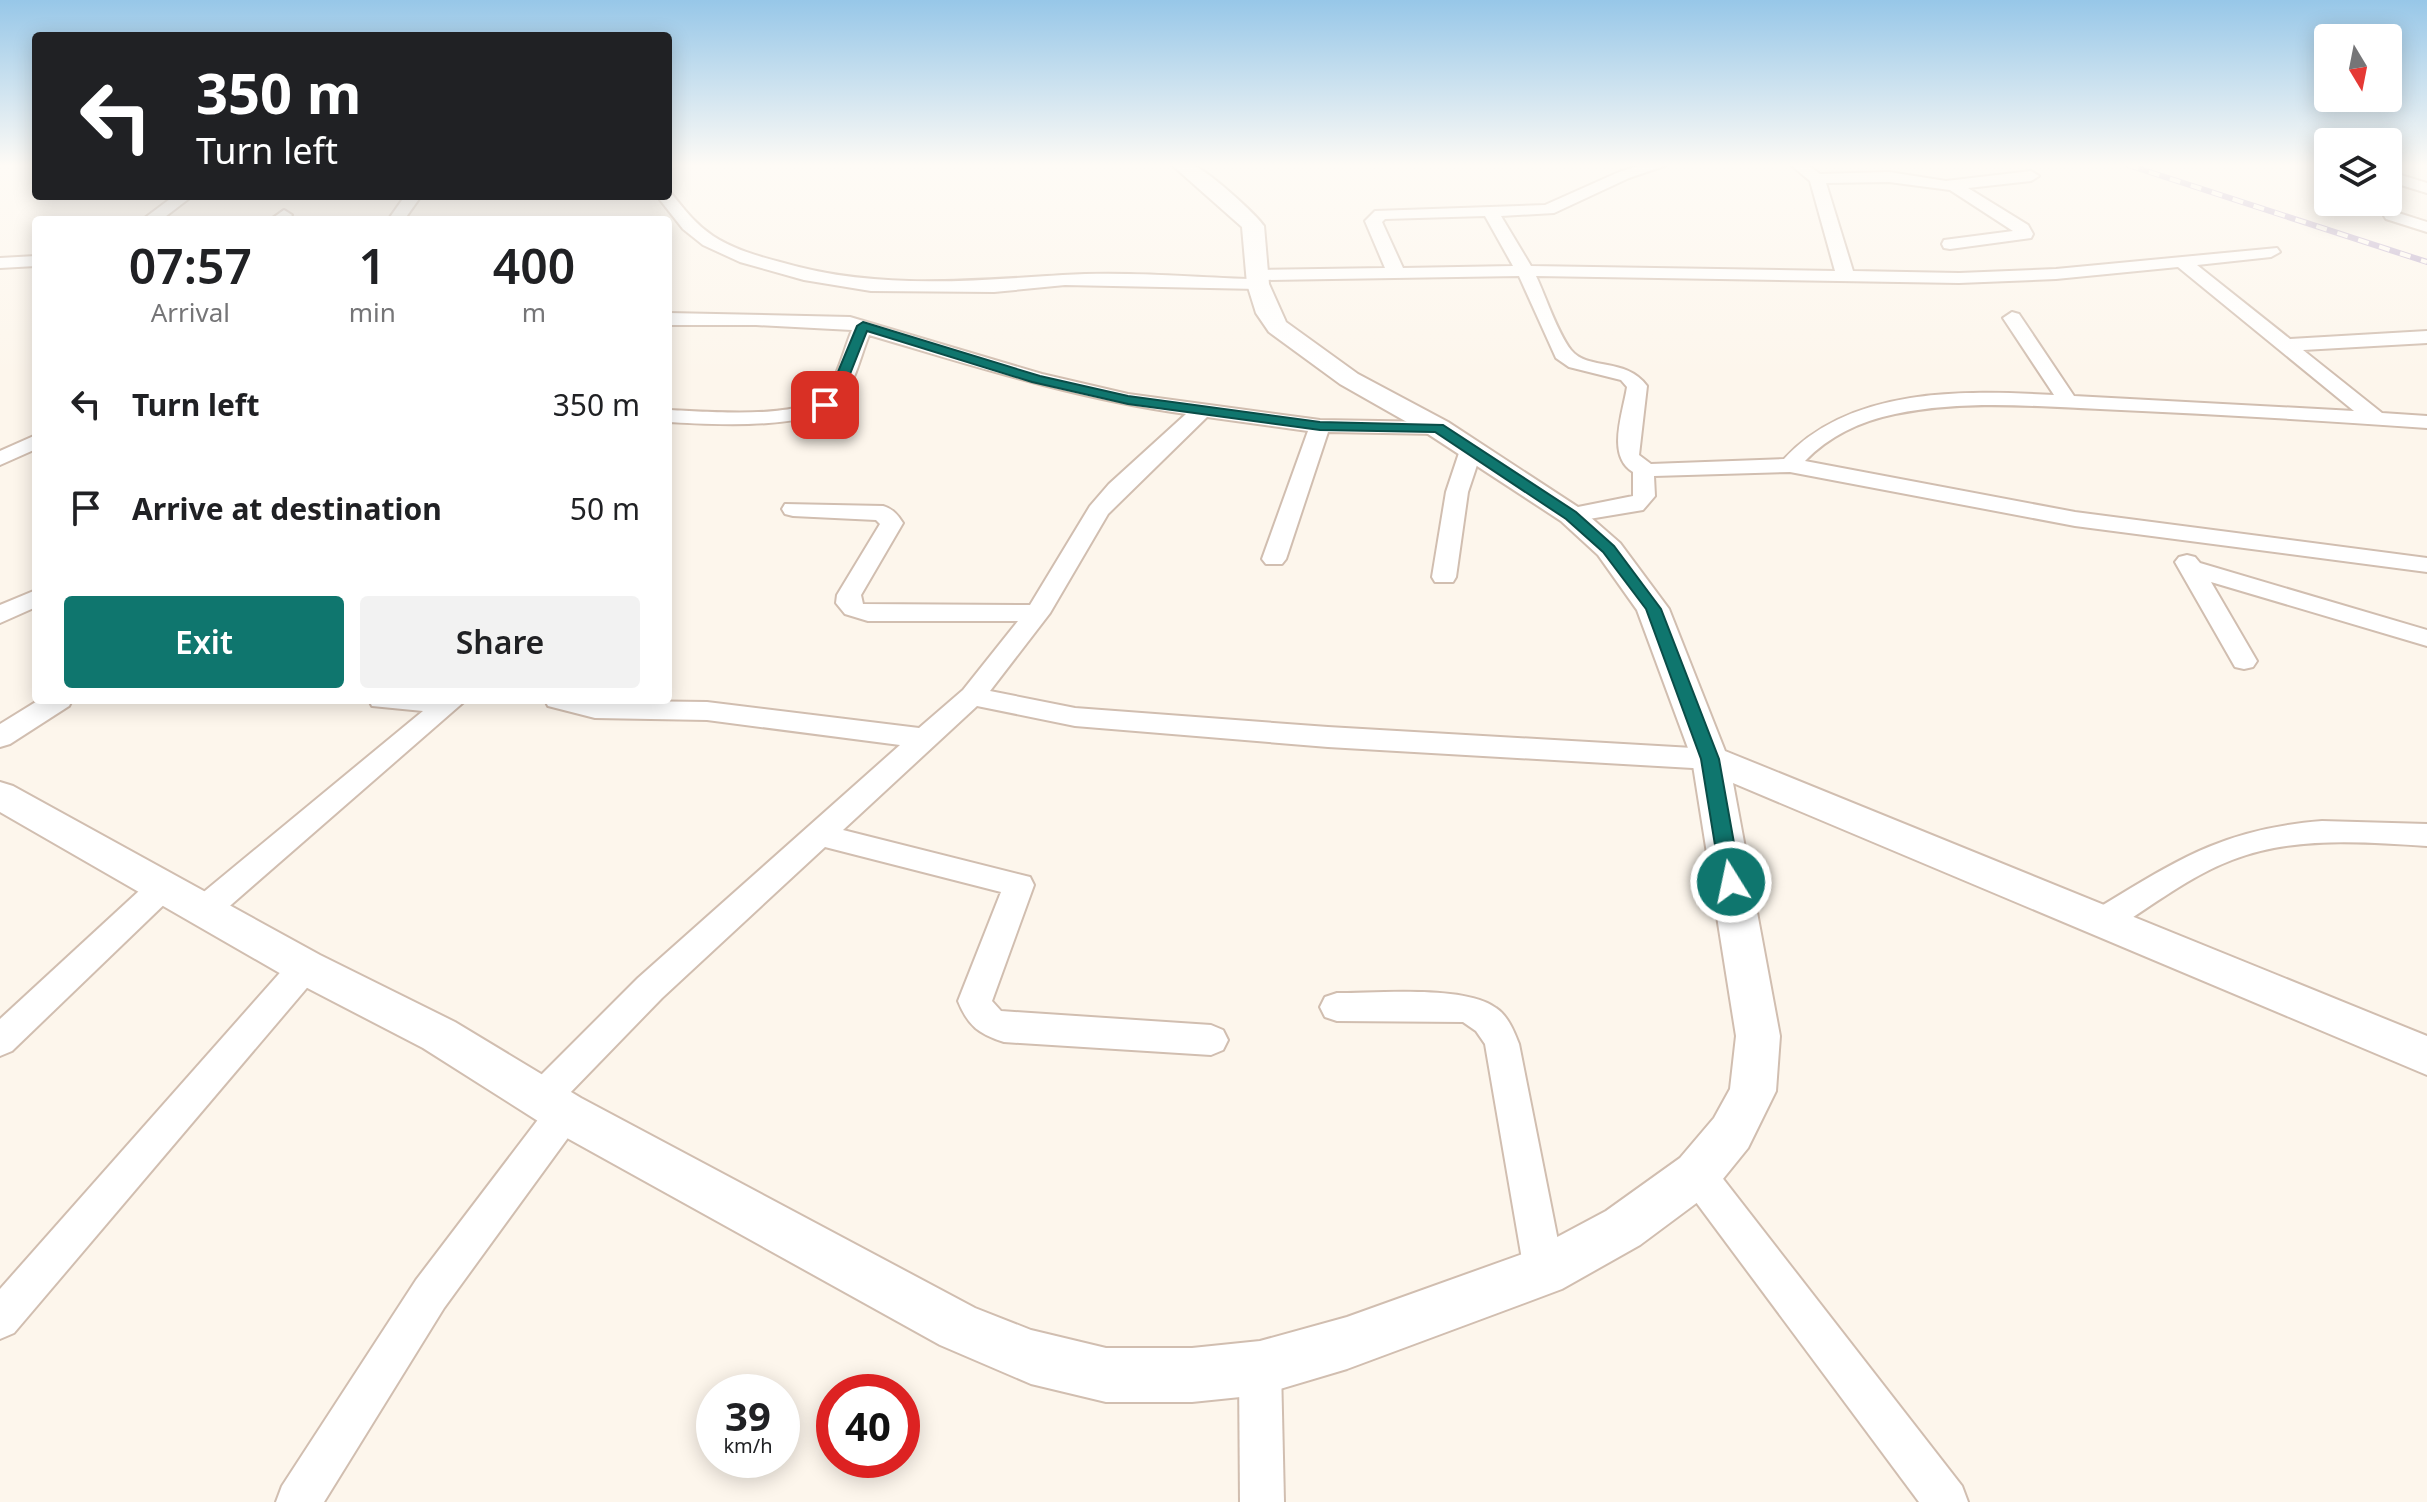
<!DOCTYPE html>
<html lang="en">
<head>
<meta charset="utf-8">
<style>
  body { margin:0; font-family:"Noto Sans",sans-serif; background:#f2f2f2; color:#202124; height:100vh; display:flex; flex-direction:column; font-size:30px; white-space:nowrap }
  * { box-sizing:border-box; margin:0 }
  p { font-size:26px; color:#757577 }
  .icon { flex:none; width:44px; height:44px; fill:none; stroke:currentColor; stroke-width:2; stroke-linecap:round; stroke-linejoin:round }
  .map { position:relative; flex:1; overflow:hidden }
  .panel { position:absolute; left:32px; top:216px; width:640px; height:488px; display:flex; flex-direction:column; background:#fff; border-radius:8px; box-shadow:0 4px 20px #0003 }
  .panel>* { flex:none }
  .banner { position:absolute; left:32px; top:32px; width:640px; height:168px; border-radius:8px; box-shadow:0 4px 20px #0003; background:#202124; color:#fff; overflow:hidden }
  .needle { width:52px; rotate:170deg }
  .tools { position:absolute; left:2314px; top:24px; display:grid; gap:16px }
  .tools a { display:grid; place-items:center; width:88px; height:88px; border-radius:8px; background:#fff; box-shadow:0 4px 20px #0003; font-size:40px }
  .speed { position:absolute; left:696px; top:1374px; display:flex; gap:16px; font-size:40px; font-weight:700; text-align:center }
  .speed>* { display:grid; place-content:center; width:104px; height:104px; border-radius:50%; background:#fff; box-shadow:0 4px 20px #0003; line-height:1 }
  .speed small { font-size:20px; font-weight:400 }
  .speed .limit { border:12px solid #d22; background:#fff; color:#111 }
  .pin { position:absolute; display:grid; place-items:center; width:68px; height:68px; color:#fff; margin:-34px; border-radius:16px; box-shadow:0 4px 12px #0006 }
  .me { position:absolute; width:88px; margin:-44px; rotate:350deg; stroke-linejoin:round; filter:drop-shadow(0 0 6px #0008) }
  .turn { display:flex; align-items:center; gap:28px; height:168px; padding:0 32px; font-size:36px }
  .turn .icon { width:104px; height:104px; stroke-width:2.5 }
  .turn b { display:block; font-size:56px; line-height:68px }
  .eta { display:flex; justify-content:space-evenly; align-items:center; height:136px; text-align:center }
  .eta b { font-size:48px; font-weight:600; line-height:56px }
  .action { display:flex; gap:16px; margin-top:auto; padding:16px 32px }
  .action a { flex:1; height:92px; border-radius:8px; background:#0f766e; color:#fff; font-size:32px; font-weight:600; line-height:92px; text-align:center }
  .action a+a { background:#f2f2f2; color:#202124 }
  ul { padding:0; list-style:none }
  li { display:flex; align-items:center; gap:24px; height:104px; padding:0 32px }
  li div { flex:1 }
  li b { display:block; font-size:30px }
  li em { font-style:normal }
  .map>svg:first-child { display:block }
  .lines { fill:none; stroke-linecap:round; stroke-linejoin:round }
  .minor-casing { stroke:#d1beb0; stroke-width:4 }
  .tertiary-casing { stroke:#d1beb0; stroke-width:4 }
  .minor { fill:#fff; fill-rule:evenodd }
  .tertiary { fill:#fff; fill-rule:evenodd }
  .rail-casing { stroke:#b9a8c9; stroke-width:6 }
  .rail { stroke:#fffaf3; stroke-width:4; stroke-dasharray:11; stroke-linecap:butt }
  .route { fill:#0f766e; stroke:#0a4d48; stroke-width:2 }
</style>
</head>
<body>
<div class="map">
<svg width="2427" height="1502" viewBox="0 0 2427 1502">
  <rect width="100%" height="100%" fill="#fdf6ec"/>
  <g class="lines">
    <defs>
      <g id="minor">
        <path d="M668,165h11l-11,6z"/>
        <path d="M1642,165h25l-38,13 -75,35 -53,3 30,50 304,5 -25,-90 -19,-16h17l12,9 69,-2 57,9 85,-10 8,5 -8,5 -63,7 60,37 5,9 -2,4 -81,11 -6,-1 -2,-4 2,-4 69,-9 -63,-41 -61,-8 -63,1 27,88 106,2 97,-4 221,-21 3,4 -9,5 -74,8 93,74 137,-8v12l-124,7 79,63 45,3v12c-109,-8 -218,-14 -327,-19 -68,-3 -138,-9 -205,5 -34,7 -66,22 -90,47l270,51 352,46v14l-352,-46 -285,-54 -136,4 1,20 -12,14 -72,12 -8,-2 -3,-5 3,-5 70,-14v-24c-27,-16 -10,-59 -6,-85l-6,-7 -52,-13 -13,-9 -37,-82 -255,4 3,4 -9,5 -193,-4 -71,7 -123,-1 -67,-11 -64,-18 -37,-17 -20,-16 -26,-33h11v-4l3,1c13,16 24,31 42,43 20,13 44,20 67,26 95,28 186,19 283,13 62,-4 126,2 188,4l-3,-4 3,-4 6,-1 128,-2 -20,-47 10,-10 170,-6 74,-33zM1485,216l28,50 -110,2 -21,-46 3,-3zM2178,267l176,144 -280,-15 -55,-82 -7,-2 -9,6 51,77c-91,-5 -204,-8 -270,64l-133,5 -12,-9 8,-69c-21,-29 -59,-15 -76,-36 -14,-18 -25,-53 -35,-74l423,7 97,-4z"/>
        <path d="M2388,171l39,12v10l-39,-12z"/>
        <path d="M174,196l17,1 -30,23h-19z"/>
        <path d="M405,196h16l-17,24h-16z"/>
        <path d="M284,210l8,5 -4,5h-18z"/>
        <path d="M2392,211l35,11v10l-41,-13 -2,-3z"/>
        <path d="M36,256v10l-36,2v-10z"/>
        <path d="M668,313l182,4 192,57 86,20 192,26 118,2 10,6 -10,6 -110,-2 -42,127 -4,5h-16l-4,-5 46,-128 -101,-14 -99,97 -58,99 -60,78 85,17 253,19 382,22 10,3 4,7 -4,7 -10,3 -382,-22 -253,-21 -98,-20 -134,124 187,47 4,8 -42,116 9,10 210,14 12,5 5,10 -5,10 -12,5 -207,-13c-25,-8 -36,-16 -46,-41l43,-109 -176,-45 -163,151 -96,99 12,5 5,11 -5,11 -134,184 -120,194h-48l6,-16 134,-206 127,-167 -14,-4 -5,-11 5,-11 109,-109 262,-233 -193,-25 -112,-2 -47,-12 -3,-6 162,2 212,26 44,-38 55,-69h-150l-23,-7 -9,-11 1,-8 43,-71 -4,-4 -83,-4 -8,-2 -3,-5 3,-5 98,2c10,3 15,9 20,17l-42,72 2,9 167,1 60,-99 19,-22 77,-70c-109,-15 -212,-48 -317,-79 -8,20 -14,46 -26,63 -22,34 -138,26 -175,24v-12c33,1 137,11 158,-17 12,-17 18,-44 26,-63l-96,-5h-88z"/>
        <path d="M36,435v14l-36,16v-14z"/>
        <path d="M1471,444l11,6 -14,42 -12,85 -3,5h-18l-3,-5 14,-85 14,-42z"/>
        <path d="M2187,555l8,2 5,6 227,67v16l-216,-64 46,79 -4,6 -9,2 -9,-2 -60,-105 4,-5z"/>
        <path d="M36,590v17l-36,16v-18z"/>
        <path d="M39,700h33l-3,6 -59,38 -10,3v-23z"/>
        <path d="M369,700h97l-250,218 -11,3 -11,-3 -5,-9 5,-9 229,-189 -51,-5z"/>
        <path d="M2322,821l105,3v22c-64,-4 -134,-10 -195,14 -42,16 -79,45 -117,69l-11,3 -11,-3 -5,-9 5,-9c83,-50 128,-82 229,-90z"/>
        <path d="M163,875l11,4 4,8 -4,8 -162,156 -12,5v-37l152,-140z"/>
        <path d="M305,954l12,4 4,9 -4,9 -303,357 -14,6v-50l293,-331z"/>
        <path d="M1337,993c40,0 129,-8 159,15 12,8 18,23 23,36l45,227 -6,14 -14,5 -14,-5 -6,-14 -39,-227 -9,-13 -13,-9 -126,-1 -12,-4 -5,-10 5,-10z"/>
        <path d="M1697,1157l13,5 252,324 6,16h-49l-235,-316 -6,-12 6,-12z"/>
        <path d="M1260,1347l15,6 6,15 3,134h-44l-1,-134 6,-15z"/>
      </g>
      <path id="tertiary" d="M1172,165c6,0 14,-1 20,0 13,3 63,48 72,61l5,58 17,38 72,52 90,48 133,87 39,34 49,66 56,142 702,285v39l-694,-292 47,253 -4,55 -28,57 -34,42 -74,55 -78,44 -215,80 -87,26 -68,7h-86l-75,-18 -91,-39 -391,-217 -126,-80 -133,-69 -290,-167v-30l13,4 307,169 135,67 126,76 394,210 56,22 75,18h86l68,-7 87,-24 184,-66 75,-40 74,-53 34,-40 16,-29 6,-53 -44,-277 -55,-149 -39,-55 -37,-34 -133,-87 -88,-50 -71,-52 -13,-19 -9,-29 -5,-57z"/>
    </defs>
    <use href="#minor" class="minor-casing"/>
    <use href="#tertiary" class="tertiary-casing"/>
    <use href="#minor" class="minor"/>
    <use href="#tertiary" class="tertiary"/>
    <defs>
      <path id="rail" d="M2128,165l299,97"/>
    </defs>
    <use href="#rail" class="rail-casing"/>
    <use href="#rail" class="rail"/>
  </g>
  <linearGradient id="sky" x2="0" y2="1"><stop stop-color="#97c7e8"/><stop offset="0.44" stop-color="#fefbf6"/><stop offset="1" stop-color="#fefbf6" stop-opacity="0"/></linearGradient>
  <rect width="2427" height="376" fill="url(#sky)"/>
  <path class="route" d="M863,322l177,54 88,20 192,26 123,3 133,87 38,34 47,63 58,150 22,123 -3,6h-14l-3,-6 -20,-123 -55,-150 -43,-57 -37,-33 -131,-87 -115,-2 -192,-26 -96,-22 -165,-51 -26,66 -12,11h-9l-2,-3 10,-9 29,-70z"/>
</svg>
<div class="tools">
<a><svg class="needle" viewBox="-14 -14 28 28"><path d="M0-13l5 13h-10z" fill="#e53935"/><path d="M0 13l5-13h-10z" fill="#757577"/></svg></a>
<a><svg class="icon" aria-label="layers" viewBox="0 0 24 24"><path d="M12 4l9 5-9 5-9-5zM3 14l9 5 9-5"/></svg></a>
</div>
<div class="speed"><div>39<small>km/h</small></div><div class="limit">40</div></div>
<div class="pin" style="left:825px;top:405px;background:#d93025"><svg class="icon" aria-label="arrive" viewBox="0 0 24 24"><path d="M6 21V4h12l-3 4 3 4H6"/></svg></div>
<svg class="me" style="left:1731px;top:882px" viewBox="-20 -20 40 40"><circle r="17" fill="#0f766e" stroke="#fff" stroke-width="3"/><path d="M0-11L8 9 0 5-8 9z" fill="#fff"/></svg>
<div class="banner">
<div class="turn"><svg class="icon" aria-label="left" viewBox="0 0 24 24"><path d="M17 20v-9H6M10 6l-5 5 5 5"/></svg><div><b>350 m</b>Turn left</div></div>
</div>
<section class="panel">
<div class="eta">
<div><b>07:57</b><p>Arrival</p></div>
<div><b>1</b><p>min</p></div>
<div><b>400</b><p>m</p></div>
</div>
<ul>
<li><svg class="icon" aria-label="left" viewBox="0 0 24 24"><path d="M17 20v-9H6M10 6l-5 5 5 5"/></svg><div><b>Turn left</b></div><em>350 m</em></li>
<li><svg class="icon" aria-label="arrive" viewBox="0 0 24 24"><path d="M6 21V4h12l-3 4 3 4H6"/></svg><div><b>Arrive at destination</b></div><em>50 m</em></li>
</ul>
<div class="action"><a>Exit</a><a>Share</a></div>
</section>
</div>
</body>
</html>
